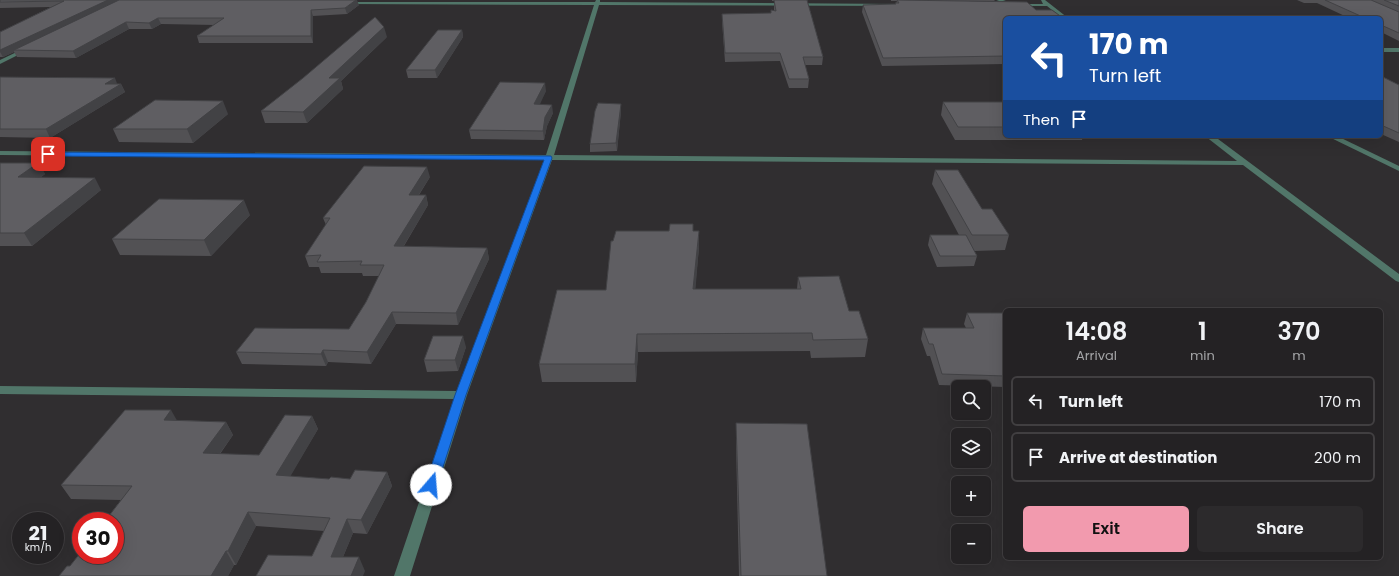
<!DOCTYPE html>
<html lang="en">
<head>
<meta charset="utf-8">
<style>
  body { margin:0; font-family:Poppins,sans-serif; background:#2c2a2c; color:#f1f3f6; height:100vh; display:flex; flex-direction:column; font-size:15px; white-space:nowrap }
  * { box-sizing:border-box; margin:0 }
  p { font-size:13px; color:#a3a4a6 }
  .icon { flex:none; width:22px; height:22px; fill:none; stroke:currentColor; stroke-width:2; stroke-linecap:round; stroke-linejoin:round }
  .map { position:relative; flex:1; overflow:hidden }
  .sheet { position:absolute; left:1003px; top:308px; width:380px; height:252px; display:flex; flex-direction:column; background:#242224; border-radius:6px; box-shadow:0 4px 16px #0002,0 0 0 1px #413f41 }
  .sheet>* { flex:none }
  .top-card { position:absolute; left:1003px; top:16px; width:380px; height:122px; border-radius:6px; box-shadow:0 4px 16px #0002,0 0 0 1px #413f41; background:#1a4fa0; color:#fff; overflow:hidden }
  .controls { position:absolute; left:951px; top:380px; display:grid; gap:8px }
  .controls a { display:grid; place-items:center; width:40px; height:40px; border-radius:6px; background:#242224; box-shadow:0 4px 16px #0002,0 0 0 1px #413f41; font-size:20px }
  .speed { position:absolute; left:12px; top:512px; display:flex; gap:8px; font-size:20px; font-weight:700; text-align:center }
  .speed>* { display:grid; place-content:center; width:52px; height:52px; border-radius:50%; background:#242224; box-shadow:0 4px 16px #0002,0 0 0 1px #413f41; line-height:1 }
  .speed small { font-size:10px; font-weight:400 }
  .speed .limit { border:6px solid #d22; background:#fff; color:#111 }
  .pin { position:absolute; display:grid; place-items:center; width:34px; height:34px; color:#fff; margin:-17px; border-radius:8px; box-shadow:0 2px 6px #0006 }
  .me { position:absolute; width:44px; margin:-22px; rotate:18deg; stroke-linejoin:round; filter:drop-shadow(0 0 3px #0008) }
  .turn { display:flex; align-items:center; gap:14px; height:84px; padding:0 20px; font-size:18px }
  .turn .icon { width:52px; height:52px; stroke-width:2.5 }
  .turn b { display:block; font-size:28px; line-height:34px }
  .then { display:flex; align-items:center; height:38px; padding:0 20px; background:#0003; gap:8px; font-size:15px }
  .eta { display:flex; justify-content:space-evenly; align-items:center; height:68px; text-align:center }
  .eta b { font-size:24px; font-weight:600; line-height:28px }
  .cta { display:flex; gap:8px; margin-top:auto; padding:8px 20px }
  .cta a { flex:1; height:46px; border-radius:6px; background:#f29aae; color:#111; font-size:16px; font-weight:600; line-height:46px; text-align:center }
  .cta a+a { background:#2c2a2c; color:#f1f3f6 }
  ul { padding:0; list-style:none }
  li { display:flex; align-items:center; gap:12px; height:50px; margin:0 8px 6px; padding:0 12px; border:2px solid #413f41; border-radius:6px }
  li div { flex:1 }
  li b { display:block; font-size:15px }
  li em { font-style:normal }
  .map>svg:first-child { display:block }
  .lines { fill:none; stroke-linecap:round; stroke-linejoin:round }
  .minor { fill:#517669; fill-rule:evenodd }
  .wall { fill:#525154 }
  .shaded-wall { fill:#424245 }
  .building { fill:#5f5e62; stroke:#424245 }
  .route { fill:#1a73e8; stroke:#114b97 }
</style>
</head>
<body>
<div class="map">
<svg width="1399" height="576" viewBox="0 0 1399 576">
  <rect width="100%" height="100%" fill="#302e30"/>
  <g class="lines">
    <g class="minor">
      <path d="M596,0h4v2l300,2 2,1 -2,1 -301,-1 -45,150 683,6 -32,-25h9l185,138v8l-3,-1 -153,-116 -691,-5 -85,235 -57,181h-16l60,-177 -454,-5v-8l457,5 88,-231 -545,-5v-4l546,4 48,-150 -248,-1 -2,-1 2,-1h249z"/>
      <path d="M999,0h7l-18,6 -2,-1z"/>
      <path d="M1041,0h4l23,18h-6l-15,-12h-29l-2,-1 2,-1h25z"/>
      <path d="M25,48l5,1 -30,15v-4z"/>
      <rect x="1381" y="48" width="18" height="4"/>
      <path d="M1327,136h10l62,30v5z"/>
    </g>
  </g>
  <g class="wall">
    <path d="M0,0l359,5 -12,9 -34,2v27h-114l-2,-7 18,-11 -54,-1 -9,5h-23l-53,29 -59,-1 -3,-5 -11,5h-3v-25l51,-25 -51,1z"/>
    <path d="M772,0h35l16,57 -1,8h-17l4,14 -1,9h-19l-9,-27 -55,1 -3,-41v-7l49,-1v-3l3,1v-10h-2z"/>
    <path d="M891,0h104l-1,1h-40l51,17v46l-123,2 -20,-54 1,-7h32v-2h1l1,-2h-6z"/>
    <path d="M1297,0h102v41l-18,-9v-14h-32l-32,-15h-13z"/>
    <path d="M462,30l1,7 -26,41h-29l-2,-8z"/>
    <path d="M387,37l-46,44 2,8 -36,34h-42l-4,-12z"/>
    <path d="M1381,76l18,9v57l-18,-8z"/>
    <path d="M0,77l121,7 4,8 -75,46 -50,-1z"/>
    <path d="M546,91l-7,13 14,9 -6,13 -3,14 -73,-1 -2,-9z"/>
    <path d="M943,102h62v34h78l-1,4h-127l-14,-25z"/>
    <path d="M621,111l-4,40 -27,1v-8z"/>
    <path d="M228,114l-35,29 -74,-1 -6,-13z"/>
    <path d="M0,163h38l7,11 -4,3 60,13 -69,56h-32z"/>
    <path d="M935,170l47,39 27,26 -4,15 -31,1 3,5 -3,10 -37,1 -9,-22 2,-10h29l-27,-51z"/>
    <path d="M430,177l-11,18h7l2,10 -24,41 83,2 2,11 -31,66 -62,-1 -25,40 -43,-2 -2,4 -84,-2 -6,-12 113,-23 17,-27 13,-26h-16l-1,-3h-41l-2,-6h-10l-4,-11 21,-31 -3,-7z"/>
    <path d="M250,215l-39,41 -91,-1 -8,-16z"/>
    <path d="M693,231h6v16l-4,42h102l1,-12 51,34 19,28 -3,18 -54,1 -1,-7 -172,1 -2,30h-94l-3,-18 67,-74z"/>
    <path d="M967,313h38v74l-66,-2 -9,-29h-3l-6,-17 2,-11h43l-2,-4z"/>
    <path d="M466,347l-8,24 -31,1 -3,-12z"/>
    <path d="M312,416l6,13 -28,47 39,3h21l37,-7 5,14 -25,48 -14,-1 -10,24 22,14 -53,-15 12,-25 -68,-5 -20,39h-2l-6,11h-169l11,-10 51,-66 -50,-1 -10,-14 116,-65 49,2 7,13 -13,19 39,1z"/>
    <path d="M736,423l91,153h-88l-3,-131z"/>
  </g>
  <g class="shaded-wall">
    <path d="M108,0h15l-109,50v2l-11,5 -3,-5v-2z"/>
    <path d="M356,0h1l2,5 -12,9 -2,-6z"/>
    <path d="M311,10l2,6v27l-2,-7z"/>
    <path d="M158,18l3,6 -9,5 -3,-6z"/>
    <path d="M126,22l3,7 -53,29 -3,-7z"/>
    <path d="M384,27l3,10 -46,44 2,8 -36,34 -4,-11 26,-34z"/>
    <path d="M462,30l1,7 -26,41 -2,-8z"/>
    <path d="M115,78l3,8 -13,-2z"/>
    <path d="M545,83l1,8 -10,22 -2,-9z"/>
    <path d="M121,84l4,8 -75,46 -4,-9z"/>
    <path d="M223,101l5,13 -35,29 -6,-14z"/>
    <path d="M621,104v7l-4,40 -1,-8z"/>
    <path d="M552,105l1,8 -6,13 -3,14 -1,-9 2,-14z"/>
    <path d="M38,163l7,11 -20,15 -7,-12z"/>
    <path d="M427,167l3,10 -18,28 -3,-10z"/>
    <path d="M95,178l6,12 -69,56 -8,-13z"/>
    <path d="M426,195l2,10 -31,52 -3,-11z"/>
    <path d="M244,200l6,15 -39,41 -7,-16z"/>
    <path d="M699,231v16l-5,60 -1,-18z"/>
    <path d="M487,248l2,11 -31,66 -2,-12z"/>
    <path d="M392,312l4,12 -25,40 -4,-12z"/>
    <path d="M637,334l1,18 -2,30 -1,-18z"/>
    <path d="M463,336l3,11 -8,24 -3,-11z"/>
    <path d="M323,350l5,12 -2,4 -5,-12z"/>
    <path d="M171,410l8,14 -15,-4z"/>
    <path d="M312,416l6,13 -35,60 -7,-14z"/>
    <path d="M226,422l7,13 -23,32 -7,-14z"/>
    <path d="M387,472l5,14 -25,48 -6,-14z"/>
    <path d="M248,512l8,14 -20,39 -8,-14z"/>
    <path d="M347,519l6,14 -16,38 -6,-14z"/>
    <path d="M226,551l8,14 -6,11h-17z"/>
    <path d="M359,557l6,14 -2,5h-12z"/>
  </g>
  <g class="building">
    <path d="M0,0h108l-108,50v-18l64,-31 -64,1z"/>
    <path d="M119,0h237l-11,8 -34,2v26h-114l27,-18h-66l-9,5 -23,-1 -53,29 -59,-1z"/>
    <path d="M774,0h33l16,57h-20l6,22h-20l-9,-26h-55l-3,-39 49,-1v-3l5,1z"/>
    <path d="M897,0l130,2 9,8h16l11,8h-58v38l-122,2 -20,-53 33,-1 -1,-1h4z"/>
    <path d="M1325,0h46l28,12v21l-18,-8v-7h-16z"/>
    <path d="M1384,0h15v6z"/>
    <path d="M375,17l9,10 -55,51h11l-37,34 -42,-1 42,-33z"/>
    <path d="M438,30h24l-27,40h-29l27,-34z"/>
    <path d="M1381,76l18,9v48l-18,-8z"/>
    <path d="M0,77l115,1 -10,6h16l-75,45h-46z"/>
    <path d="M500,82l45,1 -11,21 18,1 -7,12 -2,14 -74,-1z"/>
    <path d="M155,100l68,1 -36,28h-74z"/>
    <path d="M943,102h62v25h-47z"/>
    <path d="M598,103l23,1 -5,39 -26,1 5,-33z"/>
    <path d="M0,163h38l-20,14 77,1 -71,55h-24z"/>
    <path d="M364,166l63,1 -18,28h17l-32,51 93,2 -31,65 -64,-1 -25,40 -44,-2 -2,4 -85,-2 19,-24 94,1 17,-27 18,-37h-24l2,-4 -45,1 4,-7 -16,1 25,-38h-7z"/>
    <path d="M935,170h23l24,39h10l17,26h-37z"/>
    <path d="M159,199l85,1 -40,40 -92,-1z"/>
    <path d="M670,224h23v7h6l-6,58h108l-3,-12 41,-1 10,35h10l9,28 -55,1 -1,-7 -175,1 -2,30h-96l18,-74h49l5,-49h2l3,-10h53z"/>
    <path d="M930,235h36l11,21h-37z"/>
    <path d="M967,313h38v63l-63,-2 -9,-30h-4l-6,-16h51z"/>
    <path d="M433,336h30l-8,24h-31z"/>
    <path d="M125,410h46l-7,10 62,2 -23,31 56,2 26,-40 27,1 -36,59 53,4 2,-2 19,2 5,-9 32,2 -26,48 -14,-1 -16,38h28l-8,19h-95l12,-21 44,1 18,-38 -82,-6 -20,39h-2l-15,25h-152l8,-10h3l11,-14v3h34v-34h-10l27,-35 -71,-1z"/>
    <path d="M736,423l71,1 20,152h-86z"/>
  </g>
  <path class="route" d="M45,152l506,4 1,2 -86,237 -30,94 -5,1 -4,-1 -2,-4 30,-90 89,-235 -496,-4 -4,-2z"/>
</svg>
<div class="controls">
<a><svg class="icon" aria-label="search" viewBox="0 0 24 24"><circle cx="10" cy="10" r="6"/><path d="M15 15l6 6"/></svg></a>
<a><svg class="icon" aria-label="layers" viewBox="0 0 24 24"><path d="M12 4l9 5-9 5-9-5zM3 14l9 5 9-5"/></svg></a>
<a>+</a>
<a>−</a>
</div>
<div class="speed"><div>21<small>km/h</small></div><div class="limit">30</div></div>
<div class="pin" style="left:48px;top:154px;background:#d93025"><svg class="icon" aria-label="arrive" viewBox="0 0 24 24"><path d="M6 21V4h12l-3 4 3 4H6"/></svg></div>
<svg class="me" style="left:431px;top:485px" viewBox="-20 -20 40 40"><circle r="19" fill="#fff"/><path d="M0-13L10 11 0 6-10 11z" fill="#1a73e8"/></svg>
<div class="top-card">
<div class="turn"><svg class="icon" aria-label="left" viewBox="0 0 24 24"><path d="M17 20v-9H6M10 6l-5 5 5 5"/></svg><div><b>170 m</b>Turn left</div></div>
<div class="then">Then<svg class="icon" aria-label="arrive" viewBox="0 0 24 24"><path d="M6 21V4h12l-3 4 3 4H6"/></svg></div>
</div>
<section class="sheet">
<div class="eta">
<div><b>14:08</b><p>Arrival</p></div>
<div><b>1</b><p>min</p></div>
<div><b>370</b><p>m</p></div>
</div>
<ul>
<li><svg class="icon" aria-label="left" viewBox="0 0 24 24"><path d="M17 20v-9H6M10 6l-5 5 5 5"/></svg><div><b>Turn left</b></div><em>170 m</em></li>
<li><svg class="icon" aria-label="arrive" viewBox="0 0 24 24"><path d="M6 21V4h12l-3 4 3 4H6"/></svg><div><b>Arrive at destination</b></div><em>200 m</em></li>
</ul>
<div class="cta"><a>Exit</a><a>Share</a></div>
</section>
</div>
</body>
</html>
